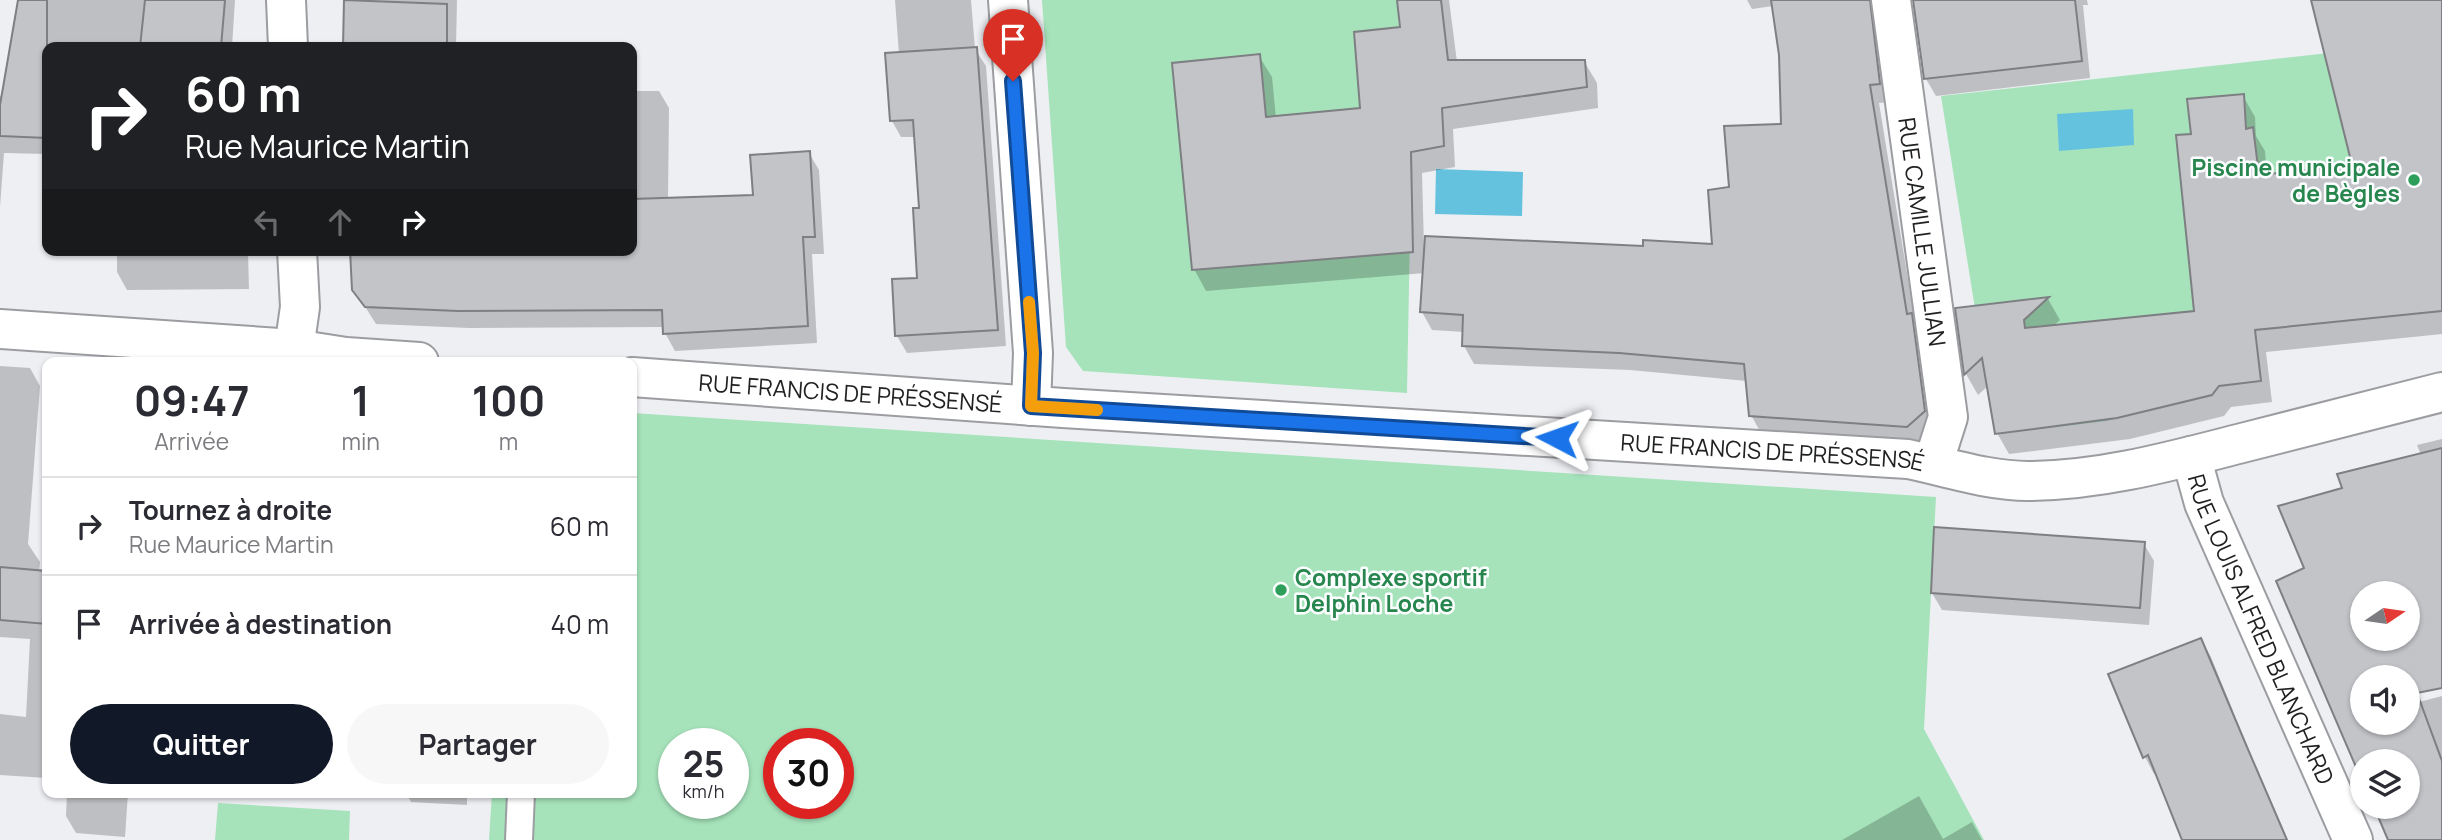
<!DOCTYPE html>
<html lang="fr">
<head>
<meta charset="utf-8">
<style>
  body { margin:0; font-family:Manrope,sans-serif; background:#f7f7f7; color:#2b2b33; height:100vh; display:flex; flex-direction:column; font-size:26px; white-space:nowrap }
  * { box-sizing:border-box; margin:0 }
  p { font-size:23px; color:#7c7c81 }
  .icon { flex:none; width:38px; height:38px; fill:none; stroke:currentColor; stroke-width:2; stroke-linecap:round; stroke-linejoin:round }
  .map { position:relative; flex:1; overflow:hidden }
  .details { position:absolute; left:42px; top:357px; width:595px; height:441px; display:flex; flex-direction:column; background:#fff; border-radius:14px; box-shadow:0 2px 5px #0004 }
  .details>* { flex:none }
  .guide { position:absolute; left:42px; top:42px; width:595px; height:214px; border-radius:14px; box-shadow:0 2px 5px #0004; background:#202124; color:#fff; overflow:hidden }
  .needle { width:46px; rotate:77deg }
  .tools { position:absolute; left:2350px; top:581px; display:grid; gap:14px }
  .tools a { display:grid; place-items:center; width:70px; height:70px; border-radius:50%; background:#fff; box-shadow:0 2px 5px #0004; font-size:35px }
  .speed { position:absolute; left:658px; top:728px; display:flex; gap:14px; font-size:35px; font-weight:700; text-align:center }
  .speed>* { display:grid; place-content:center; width:91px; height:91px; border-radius:50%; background:#fff; box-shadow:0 2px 5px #0004; line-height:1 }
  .speed small { font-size:18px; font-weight:400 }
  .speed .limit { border:10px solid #d22; background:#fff; color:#111 }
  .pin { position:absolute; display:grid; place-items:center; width:60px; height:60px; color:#fff; margin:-72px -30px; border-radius:50% 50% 50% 0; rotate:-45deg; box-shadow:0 0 7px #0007 }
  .pin .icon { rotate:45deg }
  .me { position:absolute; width:77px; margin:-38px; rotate:274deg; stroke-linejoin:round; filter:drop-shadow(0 0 5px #0008) }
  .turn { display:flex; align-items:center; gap:24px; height:147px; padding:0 28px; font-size:32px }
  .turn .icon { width:91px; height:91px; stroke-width:2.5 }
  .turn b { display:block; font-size:49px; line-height:60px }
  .lanes { display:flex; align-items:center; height:66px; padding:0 28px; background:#0003; justify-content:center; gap:35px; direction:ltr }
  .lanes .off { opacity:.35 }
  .eta { display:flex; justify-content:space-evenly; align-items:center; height:119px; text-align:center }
  .eta b { font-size:42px; font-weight:700; line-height:49px }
  .primary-button { display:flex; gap:14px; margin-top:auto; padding:14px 28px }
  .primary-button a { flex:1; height:80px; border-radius:42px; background:#111827; color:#fff; font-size:28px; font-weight:700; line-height:80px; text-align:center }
  .primary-button a+a { background:#f7f7f7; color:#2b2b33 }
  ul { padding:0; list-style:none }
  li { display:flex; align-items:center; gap:21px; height:98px; padding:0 28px; border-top:2px solid #e1e1e2 }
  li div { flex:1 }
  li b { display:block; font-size:26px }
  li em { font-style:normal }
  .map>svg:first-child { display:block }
  .green { fill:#a6e3bb; fill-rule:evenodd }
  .water { fill:#64c2df }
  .shadow { fill:#0003; fill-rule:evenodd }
  .building { fill:#c3c4c8; stroke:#7d7f82; stroke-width:2; fill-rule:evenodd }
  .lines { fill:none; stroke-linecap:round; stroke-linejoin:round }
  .service-casing { stroke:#9b9da0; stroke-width:30 }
  .minor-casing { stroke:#9b9da0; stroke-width:42 }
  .service { stroke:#fff; stroke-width:26 }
  .minor { stroke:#fff; stroke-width:38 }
  .route-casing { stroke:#114b97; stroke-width:18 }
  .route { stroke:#1a73e8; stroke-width:12 }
  .slow { stroke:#f59e0b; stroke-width:12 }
  .leisure-dot { fill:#2e9e5b; stroke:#fcfdfe; stroke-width:2.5 }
  .labels { text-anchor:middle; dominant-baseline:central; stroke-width:5; stroke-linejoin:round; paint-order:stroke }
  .leisure-label { font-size:23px; font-weight:bold; fill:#27864d; stroke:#fcfdfe; text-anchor:end }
  .street-label { font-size:23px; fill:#202122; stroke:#fcfdfe }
</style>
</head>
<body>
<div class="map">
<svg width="2442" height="840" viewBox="0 0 2442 840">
  <rect width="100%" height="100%" fill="#eeeff3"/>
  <g class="green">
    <path d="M1042,0h355l14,179 -4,214 -324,-22 -17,-24z"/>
    <path d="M2355,50l26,112 -146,15 26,204 -42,5 -7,9 -106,26 -111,13 -54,-338z"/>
    <path d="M632,413l1304,84 -12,232 60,111h-1495l3,-47h140zM674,744h59v59h-59zM779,744h59v59h-59z"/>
    <path d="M218,803l132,8 -1,29h-134z"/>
  </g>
  <g class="water">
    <path d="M2133,109l1,36 -75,6 -2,-37z"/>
    <path d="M1436,169l87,3 -1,44 -87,-2z"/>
  </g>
  <g class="shadow">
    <path d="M47,0h188l-3,47h-185v107l-43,-1 -4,54v-111h3l42,-55z"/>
    <path d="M346,0h111l-1,47h-111z"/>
    <path d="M895,0h76l4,49 11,17 20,280 -99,7 -10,-17 22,-57 2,-69 -5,-73h-15l-9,-16 7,-67z"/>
    <path d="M1399,0h50l8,62 127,-1 13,22 1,25 -145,21 2,38 -33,6 2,74h2l288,-1 17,-57 52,-63 -2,-71 -8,-49 -21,3 -5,-9h115l6,3 11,18 11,81 -11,1 36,219 6,11 13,96 -16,15 -157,-11 -10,-18 -4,-34 -117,-11 -156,-6 -10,-18v-14l-32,-2 -10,-18 3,-39 -219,18 -12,-22 65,-213 13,21 4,41 86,-8 40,-81z"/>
    <path d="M1915,0h172l1,5h-5l7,73 -154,18 -10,-17z"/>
    <path d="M2312,0h130v334l-176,18 6,50 -41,5 -7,9 -94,23 -121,15 -12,-21 -8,-48 -11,10 -12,-21 -9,-64 91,-11 12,21 -8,7 144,-15 -3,-177 50,-39 12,21 1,19 9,15 2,25 87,-9z"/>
    <path d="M632,91h27l10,17 -1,92 87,-3 54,-44 10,17 5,84h-12l5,89 -142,8 -10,-18 -1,-6 -195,1 -93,-4 -22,-35 278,-39z"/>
    <path d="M117,250h149v1l-18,1 1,37 -122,1 -10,-18z"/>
    <path d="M0,366l30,2 10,18 -12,158 12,18 -1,10h8v206l-47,-3v-61l26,3 4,-78 -30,-2z"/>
    <path d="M2442,439v119l-19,80 -100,40 -17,-109 39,-80 76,-34 -4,-10zM2362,593h46v46h-46z"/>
    <path d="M2144,544l10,17 -5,64 -207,-15 -10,-17z"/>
    <path d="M2201,640l10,17 22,54 -53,22 9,26 -35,15 -9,-17z"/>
    <path d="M2442,696v144h-39l-16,-14 -11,-19h32v-46h-46v15l-22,-51 22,-6v4h46v-18z"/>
    <path d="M2248,752l9,16 31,72h-104z"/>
    <path d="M67,793h61l-3,44 -49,-4 -10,-17z"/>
    <path d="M406,793h61v12l-56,-3z"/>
    <path d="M1919,796l24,43 29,-17 10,18h-140z"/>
  </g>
  <g class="building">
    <path d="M18,0h29v138l-47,-2v-31z"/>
    <path d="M145,0h80l-4,47h-81z"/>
    <path d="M344,0l103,4v43h-104z"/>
    <path d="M1397,0h44l7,60h137l2,27 -145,21 2,38 -33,6 2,100 -221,18 -20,-207 88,-9 6,63 94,-9 -6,-76 46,-5z"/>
    <path d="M1771,0h99l10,84 -10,1 37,229 5,-1 13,98 -18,16 -158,-11 -5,-52 -125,-11 -157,-7 1,-31 -43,-3 5,-76 218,10v-6l69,4 -4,-54 21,-3 -5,-61 57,-2 -2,-69z"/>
    <path d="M1913,0h162l7,61 -158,18z"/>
    <path d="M2311,0h131v311l-187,19 6,51 -42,5 -7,9 -95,23 -122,16 -13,-76 -18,17 -9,-67 94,-11 -25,23 1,8 169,-17 -18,-176 15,-1 -4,-35 57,-5 2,35 7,-2 6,48 93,-10z"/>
    <path d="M977,47l21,283 -103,6 -3,-57 25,-1 -4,-70h6l-6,-88 -23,1 -5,-68z"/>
    <path d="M810,151l5,86h-12l5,89 -145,8 -1,-24 -204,1 -93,-4 -13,-17 -2,-40h282v-51l121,-4 -3,-40z"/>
    <path d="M2442,448v240l-25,5 25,68v79h-54l-14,-33h34v-46h-46v20l-86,-200 28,-13 -26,-62 64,-18 -5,-14zM2362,593h46v46h-46zM2362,677h46v46h-46z"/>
    <path d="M1934,527l211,15 -5,66 -209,-15z"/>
    <path d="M0,567l47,4v53l-47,-4z"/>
    <path d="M2201,638l46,109 40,93h-105l-34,-85 -5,3 -35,-84z"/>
  </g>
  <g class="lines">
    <defs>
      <path id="service" d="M519,840l2,-47"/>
      <g id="minor">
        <path d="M286,0l2,47"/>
        <path d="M1008,0l25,353 -2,53"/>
        <path id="s1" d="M1891,0l57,417 -15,47"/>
        <path d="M0,329l294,20 52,8 73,5"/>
        <path d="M294,349l6,-42 -3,-57"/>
        <path id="s2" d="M632,377l431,31 845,51c39,8 80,22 120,22 72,0 144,-20 214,-38 66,-17 133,-34 200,-51"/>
        <path id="s3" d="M2191,456l13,47 149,337"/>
      </g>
    </defs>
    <use href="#service" class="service-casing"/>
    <use href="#minor" class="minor-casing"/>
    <use href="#service" class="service"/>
    <use href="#minor" class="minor"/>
  </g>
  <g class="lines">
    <defs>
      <path id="route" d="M1013,81l20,272 -2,53 526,32"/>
    </defs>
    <use href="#route" class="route-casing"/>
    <use href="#route" class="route"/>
    <path class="slow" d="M1029,302l4,51 -2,53 66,4"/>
  </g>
  <g class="leisure-dot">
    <circle cx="2414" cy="180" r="7"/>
    <circle cx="1281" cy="590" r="7"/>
  </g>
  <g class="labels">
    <g class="leisure-label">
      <text x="2400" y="167">Piscine municipale<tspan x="2400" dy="26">de Bègles</tspan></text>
      <text x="1295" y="577" text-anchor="start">Complexe sportif<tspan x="1295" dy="26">Delphin Loche</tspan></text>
    </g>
    <g class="street-label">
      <text stroke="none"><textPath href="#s1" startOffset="234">RUE CAMILLE JULLIAN</textPath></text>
      <text stroke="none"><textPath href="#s2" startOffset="219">RUE FRANCIS DE PRÉSSENSÉ</textPath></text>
      <text stroke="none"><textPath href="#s2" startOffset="1143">RUE FRANCIS DE PRÉSSENSÉ</textPath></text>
      <text stroke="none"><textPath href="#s3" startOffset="187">RUE LOUIS ALFRED BLANCHARD</textPath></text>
    </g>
  </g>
</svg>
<div class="tools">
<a><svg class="needle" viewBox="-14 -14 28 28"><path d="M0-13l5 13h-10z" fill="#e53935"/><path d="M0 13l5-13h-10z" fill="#7c7c81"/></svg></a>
<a><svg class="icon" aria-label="sound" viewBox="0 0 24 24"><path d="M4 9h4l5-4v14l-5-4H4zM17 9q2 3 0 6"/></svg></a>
<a><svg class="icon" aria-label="layers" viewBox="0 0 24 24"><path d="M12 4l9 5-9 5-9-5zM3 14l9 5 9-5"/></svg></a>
</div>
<div class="speed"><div>25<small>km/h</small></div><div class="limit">30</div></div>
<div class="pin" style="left:1013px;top:81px;background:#d93025"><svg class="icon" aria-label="arrive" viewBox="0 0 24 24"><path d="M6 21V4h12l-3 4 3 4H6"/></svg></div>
<svg class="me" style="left:1557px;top:438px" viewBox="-20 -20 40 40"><path d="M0-17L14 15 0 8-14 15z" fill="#1a73e8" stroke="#fff" stroke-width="4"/></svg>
<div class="guide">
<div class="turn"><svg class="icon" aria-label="right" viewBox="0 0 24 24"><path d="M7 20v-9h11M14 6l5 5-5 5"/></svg><div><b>60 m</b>Rue Maurice Martin</div></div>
<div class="lanes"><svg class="icon off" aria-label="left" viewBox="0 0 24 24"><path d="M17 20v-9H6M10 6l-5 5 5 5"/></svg><svg class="icon off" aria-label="ahead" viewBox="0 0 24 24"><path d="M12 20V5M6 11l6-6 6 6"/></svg><svg class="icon" aria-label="right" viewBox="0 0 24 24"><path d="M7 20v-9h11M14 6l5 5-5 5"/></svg></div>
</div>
<section class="details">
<div class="eta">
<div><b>09:47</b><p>Arrivée</p></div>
<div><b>1</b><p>min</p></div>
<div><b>100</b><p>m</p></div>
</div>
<ul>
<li><svg class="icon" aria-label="right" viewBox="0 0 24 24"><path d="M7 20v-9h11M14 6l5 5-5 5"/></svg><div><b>Tournez à droite</b><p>Rue Maurice Martin</p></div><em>60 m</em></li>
<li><svg class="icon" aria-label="arrive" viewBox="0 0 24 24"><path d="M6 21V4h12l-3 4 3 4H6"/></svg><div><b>Arrivée à destination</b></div><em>40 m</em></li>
</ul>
<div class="primary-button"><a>Quitter</a><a>Partager</a></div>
</section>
</div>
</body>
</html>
